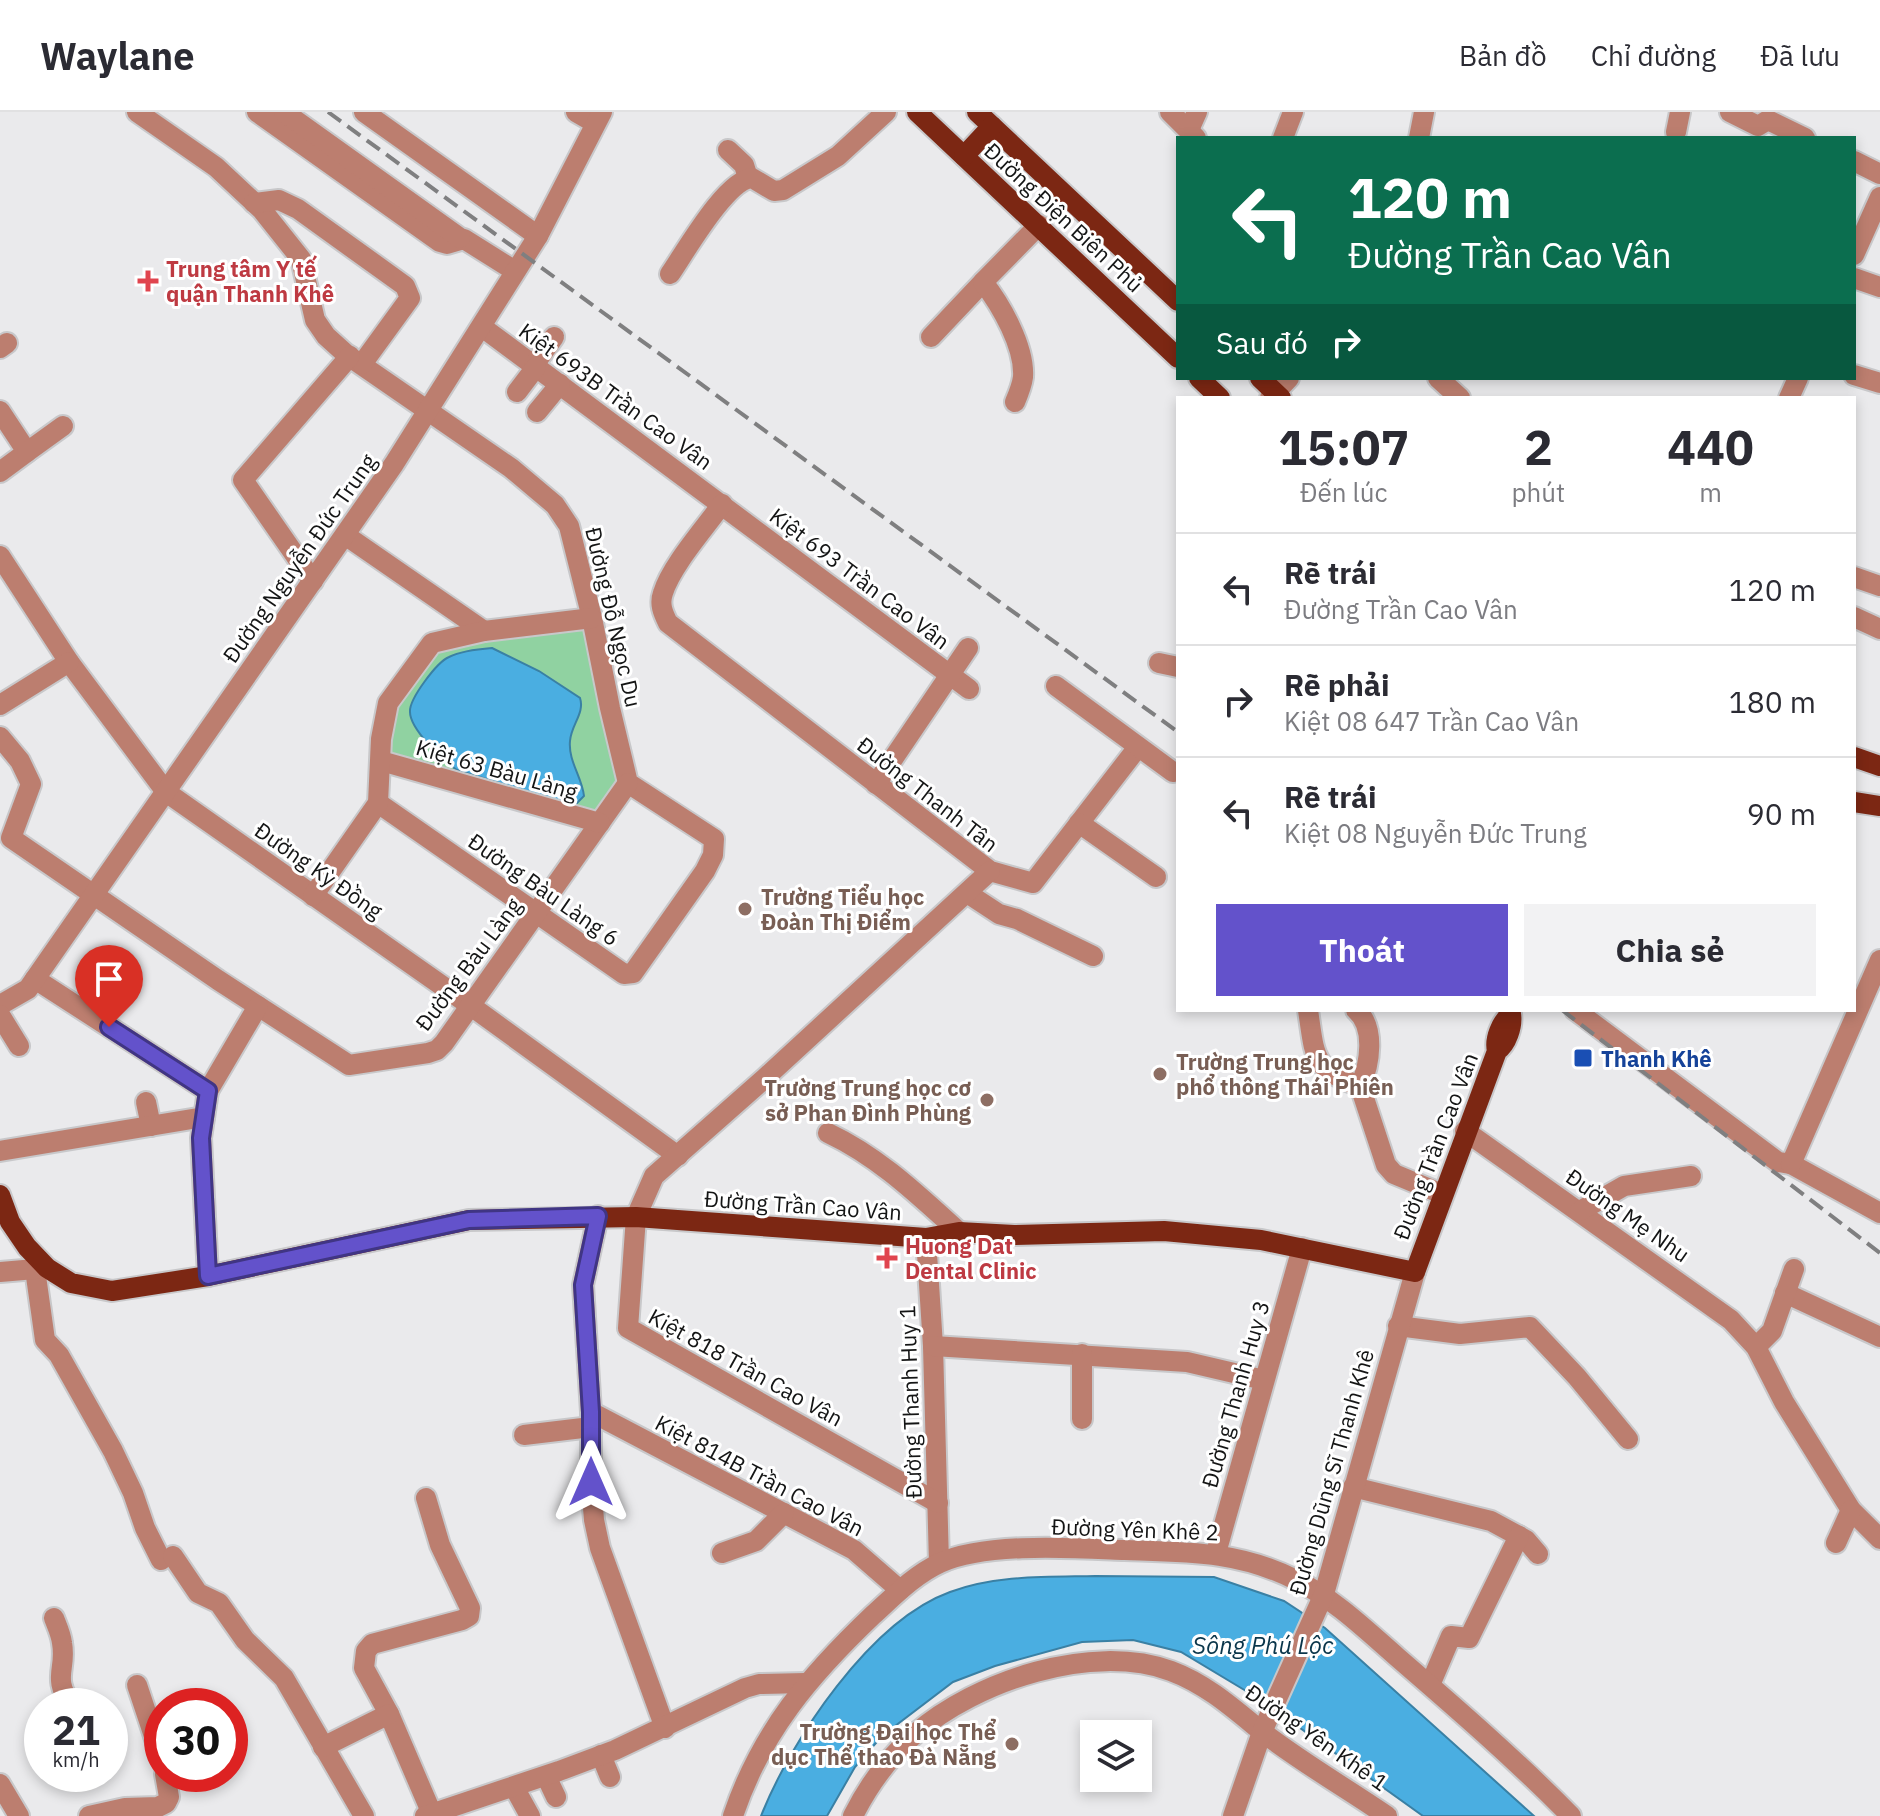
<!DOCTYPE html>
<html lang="vi">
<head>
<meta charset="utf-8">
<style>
  body { margin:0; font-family:"IBM Plex Sans",sans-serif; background:#f2f2f3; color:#2b2b33; height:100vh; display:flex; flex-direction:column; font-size:30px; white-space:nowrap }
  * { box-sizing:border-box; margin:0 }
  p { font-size:26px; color:#7c7c81 }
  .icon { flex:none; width:44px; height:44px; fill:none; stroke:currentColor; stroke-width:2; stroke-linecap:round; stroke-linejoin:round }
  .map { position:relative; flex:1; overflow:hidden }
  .sheet { position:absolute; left:1176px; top:284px; width:680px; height:616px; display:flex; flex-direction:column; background:#fff; border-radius:0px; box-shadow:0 4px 12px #0003 }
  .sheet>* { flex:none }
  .top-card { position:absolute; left:1176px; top:24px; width:680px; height:244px; border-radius:0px; box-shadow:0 4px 12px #0003; background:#0b6e4f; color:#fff; overflow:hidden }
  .buttons { position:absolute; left:1080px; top:1608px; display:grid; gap:16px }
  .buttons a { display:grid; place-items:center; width:72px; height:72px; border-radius:0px; background:#fff; box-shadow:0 4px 12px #0003; font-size:40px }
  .speed { position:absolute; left:24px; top:1576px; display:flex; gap:16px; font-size:40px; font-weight:700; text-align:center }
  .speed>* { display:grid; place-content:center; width:104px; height:104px; border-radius:50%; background:#fff; box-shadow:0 4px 12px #0003; line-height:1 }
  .speed small { font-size:20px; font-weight:400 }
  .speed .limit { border:12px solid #d22; background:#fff; color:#111 }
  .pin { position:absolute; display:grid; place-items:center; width:68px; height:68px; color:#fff; margin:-82px -34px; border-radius:50% 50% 50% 0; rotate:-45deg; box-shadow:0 0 8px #0007 }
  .pin .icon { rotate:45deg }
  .me { position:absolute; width:88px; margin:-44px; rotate:0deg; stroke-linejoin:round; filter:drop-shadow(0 0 6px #0008) }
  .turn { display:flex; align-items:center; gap:28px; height:168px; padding:0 40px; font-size:36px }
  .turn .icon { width:104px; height:104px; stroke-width:2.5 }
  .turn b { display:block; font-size:56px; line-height:68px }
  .then { display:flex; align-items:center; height:76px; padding:0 40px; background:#0003; gap:16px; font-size:30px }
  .eta { display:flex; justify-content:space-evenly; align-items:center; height:136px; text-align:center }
  .eta b { font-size:48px; font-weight:800; line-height:56px }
  .cta { display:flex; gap:16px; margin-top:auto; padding:16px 40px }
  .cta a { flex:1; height:92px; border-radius:0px; background:#6352cb; color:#fff; font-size:32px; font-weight:800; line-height:92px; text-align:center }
  .cta a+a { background:#f2f2f3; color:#2b2b33 }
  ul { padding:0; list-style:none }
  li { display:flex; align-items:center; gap:24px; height:112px; padding:0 40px; border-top:2px solid #e1e1e2 }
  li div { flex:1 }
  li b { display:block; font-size:30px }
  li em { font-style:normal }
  header { display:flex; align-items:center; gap:48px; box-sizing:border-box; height:112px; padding:0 40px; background:#fff; border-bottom:2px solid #e1e1e2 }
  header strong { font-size:38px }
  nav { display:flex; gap:44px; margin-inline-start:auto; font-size:28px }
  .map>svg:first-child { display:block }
  .green { fill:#90d2a1 }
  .water { fill:#4aaee1; stroke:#3a80a4; stroke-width:2 }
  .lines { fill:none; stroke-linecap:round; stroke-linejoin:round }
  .minor-casing { stroke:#c8c8ca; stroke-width:24 }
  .major-casing { stroke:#c8c8ca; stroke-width:24 }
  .minor { stroke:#bc7e6f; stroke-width:20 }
  .major { stroke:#7c2713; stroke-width:20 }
  .rail { stroke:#7f7f80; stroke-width:4; stroke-dasharray:16 8; stroke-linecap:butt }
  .route-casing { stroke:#403584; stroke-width:20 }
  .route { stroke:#6352cb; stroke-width:14 }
  .health-dot { fill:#e0444e; stroke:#fff; stroke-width:3 }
  .education-dot { fill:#8d6e63; stroke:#fff; stroke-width:3 }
  .transit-dot { fill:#1a4fb4; stroke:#fff; stroke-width:3 }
  .labels { text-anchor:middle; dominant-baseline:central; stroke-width:6; stroke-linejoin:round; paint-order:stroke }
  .street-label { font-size:22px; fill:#141515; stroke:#fff }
  .health-label { font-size:22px; font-weight:bold; fill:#be3a42; stroke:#fff; text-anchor:start }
  .education-label { font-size:22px; font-weight:bold; fill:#785e54; stroke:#fff; text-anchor:start }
  .transit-label { font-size:22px; font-weight:bold; fill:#164399; stroke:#fff; text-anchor:start }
  .water-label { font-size:24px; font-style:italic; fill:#0a364b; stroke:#fff }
</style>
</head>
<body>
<header>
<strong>Waylane</strong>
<nav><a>Bản đồ</a><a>Chỉ đường</a><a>Đã lưu</a></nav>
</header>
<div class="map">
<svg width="1880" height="1704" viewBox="0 0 1880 1704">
  <rect width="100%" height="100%" fill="#eaeaec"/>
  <path class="green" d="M584,516l38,154 -27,38 -205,-59 2,-47 47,-68z"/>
  <g class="water">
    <path d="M492,536l47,23 41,27c5,15 -9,27 -10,43 -2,20 12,36 14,55l-8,8 -5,1 -114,-35c-14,-9 -47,-41 -47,-58 -1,-13 27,-50 39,-55 12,-6 30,-8 43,-9z"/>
    <path d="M1095,1464l119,1 70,24 41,27 209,188h-111l-162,-116 -80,-48 -48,-12 -51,2 -87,24 -42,16 -71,54 -27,31 -28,49h-66c30,-76 109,-195 189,-224 46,-17 96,-15 145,-16z"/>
  </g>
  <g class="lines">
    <defs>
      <g id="minor">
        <path d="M137,0l79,55 46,43 39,49 14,61 11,16 21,19 164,113 44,37 14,21 23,92 18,90 18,75 86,56 -1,16 -8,16 -72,102 -9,1 -246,-171"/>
        <path d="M257,0l183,130 7,2 17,-5 51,32"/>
        <path d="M284,0l176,126"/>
        <path d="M364,0l174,124"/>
        <path d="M576,0l19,11"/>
        <path d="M1170,0l26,26"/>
        <path d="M1730,0l28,14 10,-6 37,18"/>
        <path d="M1189,18l8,-18"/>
        <path d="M1676,20l4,-20"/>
        <path d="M1283,26l10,-26"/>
        <path d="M1419,26l5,-26"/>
        <path d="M728,38l16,15 4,13"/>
        <path d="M1854,49l26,13"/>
        <path d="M254,91l25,-3 19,9 107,77 5,12 -48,66"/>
        <path d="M1854,143l26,-58"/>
        <path d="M670,162c16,-23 56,-94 82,-96l22,13 9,-1 55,-34 48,-44"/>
        <path d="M1854,166l26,9"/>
        <path d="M482,215l487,362"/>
        <path d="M931,225l52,-55"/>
        <path d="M0,236l7,-5"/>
        <path d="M534,253l20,-28"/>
        <path d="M1854,263l26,8"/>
        <path d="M1438,266l22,20"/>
        <path d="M517,280l19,-25"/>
        <path d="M1270,286l19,-20"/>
        <path d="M1789,286l9,-20"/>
        <path d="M1015,290c3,-7 7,-17 8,-25 2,-30 -22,-72 -40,-95l56,-57"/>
        <path d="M0,299l27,41 -27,20"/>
        <path d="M537,300l23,-28"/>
        <path d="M27,340l36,-26"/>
        <path d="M722,392c-17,24 -51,62 -59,89 -4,11 0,20 5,30l322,248 43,12 105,-136"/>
        <path d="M345,423l139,96"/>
        <path d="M0,444l69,106 97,130 305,214 207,150"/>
        <path d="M1854,465l26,9"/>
        <path d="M313,469l-70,-101 107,-124"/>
        <path d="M1854,505l26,12"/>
        <path d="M1159,551l19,4"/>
        <path d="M1056,574l117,86"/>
        <path d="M0,593l69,-43"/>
        <path d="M0,625l20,24 11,23 -20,54 207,142 131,85 79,-12 9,-3 7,-7 184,-260"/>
        <path d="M381,649l219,62"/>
        <path d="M876,672l92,-136"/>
        <path d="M1079,711l77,54"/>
        <path d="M967,781l32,21 18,5 76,37"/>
        <path d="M313,784l65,-93 3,-64 7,-36 44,-60 52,-12 108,-13"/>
        <path d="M35,867l173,112"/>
        <path d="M0,893l28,-16 366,-525 144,-228 64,-124"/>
        <path d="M1308,898c7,47 4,59 52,76l26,79 8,9 48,20"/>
        <path d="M1356,898c20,17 14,55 4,76"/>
        <path d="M1575,898l203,152 13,2 89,49"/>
        <path d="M0,903l19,31"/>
        <path d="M146,990l5,24"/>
        <path d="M1465,1019l266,189 25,27 28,55 67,108 29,29"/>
        <path d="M828,1021c51,24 90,62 131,99"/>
        <path d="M0,1039l204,-34"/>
        <path d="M1791,1052l89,-204"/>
        <path d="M1580,1099l44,-25 67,-10"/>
        <path d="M598,1104l-15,69 8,127v70l3,38 6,28 65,180"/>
        <path d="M926,1126l7,108 6,217"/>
        <path d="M35,1157l10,71 14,15 54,96 20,42 12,35 16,32"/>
        <path d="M0,1160l47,-4"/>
        <path d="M208,1164l-7,-138 7,-47 50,-85"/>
        <path d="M1785,1181l95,44"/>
        <path d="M1398,1214l62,8 70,-7 47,50 51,62"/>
        <path d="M933,1234l254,16 77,18"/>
        <path d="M1756,1235l16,-16 22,-62"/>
        <path d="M591,1300l263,138 46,40"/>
        <path d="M1082,1307v-65"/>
        <path d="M524,1323l67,-8"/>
        <path d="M1353,1375l138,34 35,19 12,14"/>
        <path d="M426,1386l14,47 30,63 -1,8 -7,4 -90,24 -6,7 -2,17 25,46 43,100"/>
        <path d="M938,1391l-310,-175 8,-111 18,-41 111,-98 225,-207"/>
        <path d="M1836,1431l15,-33"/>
        <path d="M722,1441l34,-12 28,-28"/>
        <path d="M1216,1441l86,-305"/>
        <path d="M173,1444l25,37 21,10 26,37 39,38 80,138"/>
        <path d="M54,1506c3,8 7,16 8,25 5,27 -11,34 10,63"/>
        <path d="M137,1573l25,75"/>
        <path d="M1430,1573l21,-49 18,2 50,-102"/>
        <path d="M323,1635l66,-33"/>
        <path d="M601,1643l9,22"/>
        <path d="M546,1664l10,21"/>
        <path d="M0,1672l19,32"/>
        <path d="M514,1675l16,29"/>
        <path d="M89,1704l36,-8 33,-1 8,-4 3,-6 -4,-23"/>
        <path d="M425,1704l134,-45 56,-21 130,-62 14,-4 47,-1"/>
        <path d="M733,1704c28,-84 77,-141 140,-201 20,-18 41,-40 67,-52 46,-21 134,-15 185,-13 63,2 114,1 171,30 38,19 69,49 101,77 59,51 119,103 174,159"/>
        <path d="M853,1704c15,-30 36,-59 62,-82 61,-53 177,-92 256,-63 35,13 62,37 90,60 40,31 85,57 126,85"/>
        <path d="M1233,1704l29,-84 62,-138 91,-322"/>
      </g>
      <g id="major">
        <path d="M917,0l261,246"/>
        <path d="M977,0l201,189"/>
        <path d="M964,44l28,-30"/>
        <path d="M1199,266l21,20"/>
        <path d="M1260,266l21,20"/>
        <path d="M1854,645l26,9"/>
        <path d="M1854,690l26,4"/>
        <path d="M0,1083l10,27 17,25 20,21 24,15 41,8 96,-15 261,-56 167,-3 290,21 33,-6 55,3 150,-4 97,9 154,32 82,-221c10,-7 16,-25 14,-37 -10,8 -17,25 -14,37"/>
      </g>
    </defs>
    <use href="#minor" class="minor-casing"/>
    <use href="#major" class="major-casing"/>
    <use href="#minor" class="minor"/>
    <use href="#major" class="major"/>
    <g class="rail">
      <path d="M328,0l850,620"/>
      <path d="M1562,898l318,243"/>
    </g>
  </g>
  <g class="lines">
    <defs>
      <path id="route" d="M109,915l99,64 -7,47 7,138 261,-56 129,-4 -15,69 8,127v70"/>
    </defs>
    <use href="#route" class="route-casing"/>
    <use href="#route" class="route"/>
  </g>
  <g class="health-dot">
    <path d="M144 157h8v8h8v8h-8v8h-8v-8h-8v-8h8z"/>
    <path d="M883 1134h8v8h8v8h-8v8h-8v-8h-8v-8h8z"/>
  </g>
  <g class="education-dot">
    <circle cx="745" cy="797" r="8"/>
    <circle cx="1160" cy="962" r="8"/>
    <circle cx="987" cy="988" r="8"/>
    <circle cx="1012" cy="1632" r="8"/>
  </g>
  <rect class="transit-dot" x="1573" y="936" width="20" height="20" rx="4"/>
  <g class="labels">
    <g class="street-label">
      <text transform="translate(1064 105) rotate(43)">Đường Điện Biên Phủ</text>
      <text transform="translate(616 284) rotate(36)">Kiệt 693B Trần Cao Vân</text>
      <text transform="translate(299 446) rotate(-55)">Đường Nguyễn Đức Trung</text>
      <text transform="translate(860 466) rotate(37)">Kiệt 693 Trần Cao Vân</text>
      <text transform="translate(614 505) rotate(77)">Đường Đỗ Ngọc Du</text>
      <text transform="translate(497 657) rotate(16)">Kiệt 63 Bàu Làng</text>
      <text transform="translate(928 682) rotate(38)">Đường Thanh Tân</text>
      <text transform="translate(319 758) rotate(35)">Đường Kỳ Đồng</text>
      <text transform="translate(544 777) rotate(35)">Đường Bàu Làng 6</text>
      <text transform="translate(468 852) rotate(-53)">Đường Bàu Làng</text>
      <text transform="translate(1435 1034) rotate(-69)">Đường Trần Cao Vân</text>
      <text transform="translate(803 1093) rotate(4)">Đường Trần Cao Vân</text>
      <text transform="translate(1628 1103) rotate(35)">Đường Mẹ Nhu</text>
      <text transform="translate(746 1255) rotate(29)">Kiệt 818 Trần Cao Vân</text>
      <text transform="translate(1235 1282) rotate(-74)">Đường Thanh Huy 3</text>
      <text transform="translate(910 1290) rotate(-92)">Đường Thanh Huy 1</text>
      <text transform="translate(1331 1360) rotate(-74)">Đường Dũng Sĩ Thanh Khê</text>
      <text transform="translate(760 1363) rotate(28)">Kiệt 814B Trần Cao Vân</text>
      <text transform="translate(1135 1417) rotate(2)">Đường Yên Khê 2</text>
      <text transform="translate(1317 1625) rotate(35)">Đường Yên Khê 1</text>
    </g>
    <g class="health-label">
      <text x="166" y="156">Trung tâm Y tế<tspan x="166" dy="25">quận Thanh Khê</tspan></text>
      <text x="905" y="1133">Huong Dat<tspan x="905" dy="25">Dental Clinic</tspan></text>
    </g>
    <g class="education-label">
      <text x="761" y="784">Trường Tiểu học<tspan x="761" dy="25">Đoàn Thị Điểm</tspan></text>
      <text x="1176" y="949">Trường Trung học<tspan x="1176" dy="25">phổ thông Thái Phiên</tspan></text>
      <text x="971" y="975" text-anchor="end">Trường Trung học cơ<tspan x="971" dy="25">sở Phan Đình Phùng</tspan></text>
      <text x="996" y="1619" text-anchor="end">Trường Đại học Thể<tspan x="996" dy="25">dục Thể thao Đà Nẵng</tspan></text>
    </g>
    <g class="transit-label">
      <text x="1601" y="946">Thanh Khê</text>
    </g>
    <g class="water-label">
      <text x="1263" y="1533">Sông Phú Lộc</text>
    </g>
  </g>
</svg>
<div class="buttons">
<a><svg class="icon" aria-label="layers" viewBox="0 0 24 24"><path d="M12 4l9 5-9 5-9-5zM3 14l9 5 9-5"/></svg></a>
</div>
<div class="speed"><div>21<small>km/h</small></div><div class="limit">30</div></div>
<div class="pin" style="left:109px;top:915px;background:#d93025"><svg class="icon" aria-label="arrive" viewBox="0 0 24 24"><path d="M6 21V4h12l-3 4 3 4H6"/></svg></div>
<svg class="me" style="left:591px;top:1370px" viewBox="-20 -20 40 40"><path d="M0-17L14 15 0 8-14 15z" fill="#6352cb" stroke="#fff" stroke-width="4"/></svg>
<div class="top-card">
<div class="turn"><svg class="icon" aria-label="left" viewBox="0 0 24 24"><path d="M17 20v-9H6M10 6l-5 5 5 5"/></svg><div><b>120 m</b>Đường Trần Cao Vân</div></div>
<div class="then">Sau đó<svg class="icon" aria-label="right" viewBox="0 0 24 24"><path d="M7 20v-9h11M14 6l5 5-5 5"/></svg></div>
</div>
<section class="sheet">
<div class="eta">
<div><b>15:07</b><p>Đến lúc</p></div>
<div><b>2</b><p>phút</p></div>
<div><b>440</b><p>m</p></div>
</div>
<ul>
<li><svg class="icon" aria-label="left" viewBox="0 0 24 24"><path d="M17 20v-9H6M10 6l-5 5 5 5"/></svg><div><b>Rẽ trái</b><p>Đường Trần Cao Vân</p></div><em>120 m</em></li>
<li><svg class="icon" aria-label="right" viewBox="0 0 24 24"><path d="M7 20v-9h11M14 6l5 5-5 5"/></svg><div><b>Rẽ phải</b><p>Kiệt 08 647 Trần Cao Vân</p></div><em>180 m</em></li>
<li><svg class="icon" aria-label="left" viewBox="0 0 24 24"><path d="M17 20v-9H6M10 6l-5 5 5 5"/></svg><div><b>Rẽ trái</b><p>Kiệt 08 Nguyễn Đức Trung</p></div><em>90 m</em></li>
</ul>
<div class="cta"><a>Thoát</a><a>Chia sẻ</a></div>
</section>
</div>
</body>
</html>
